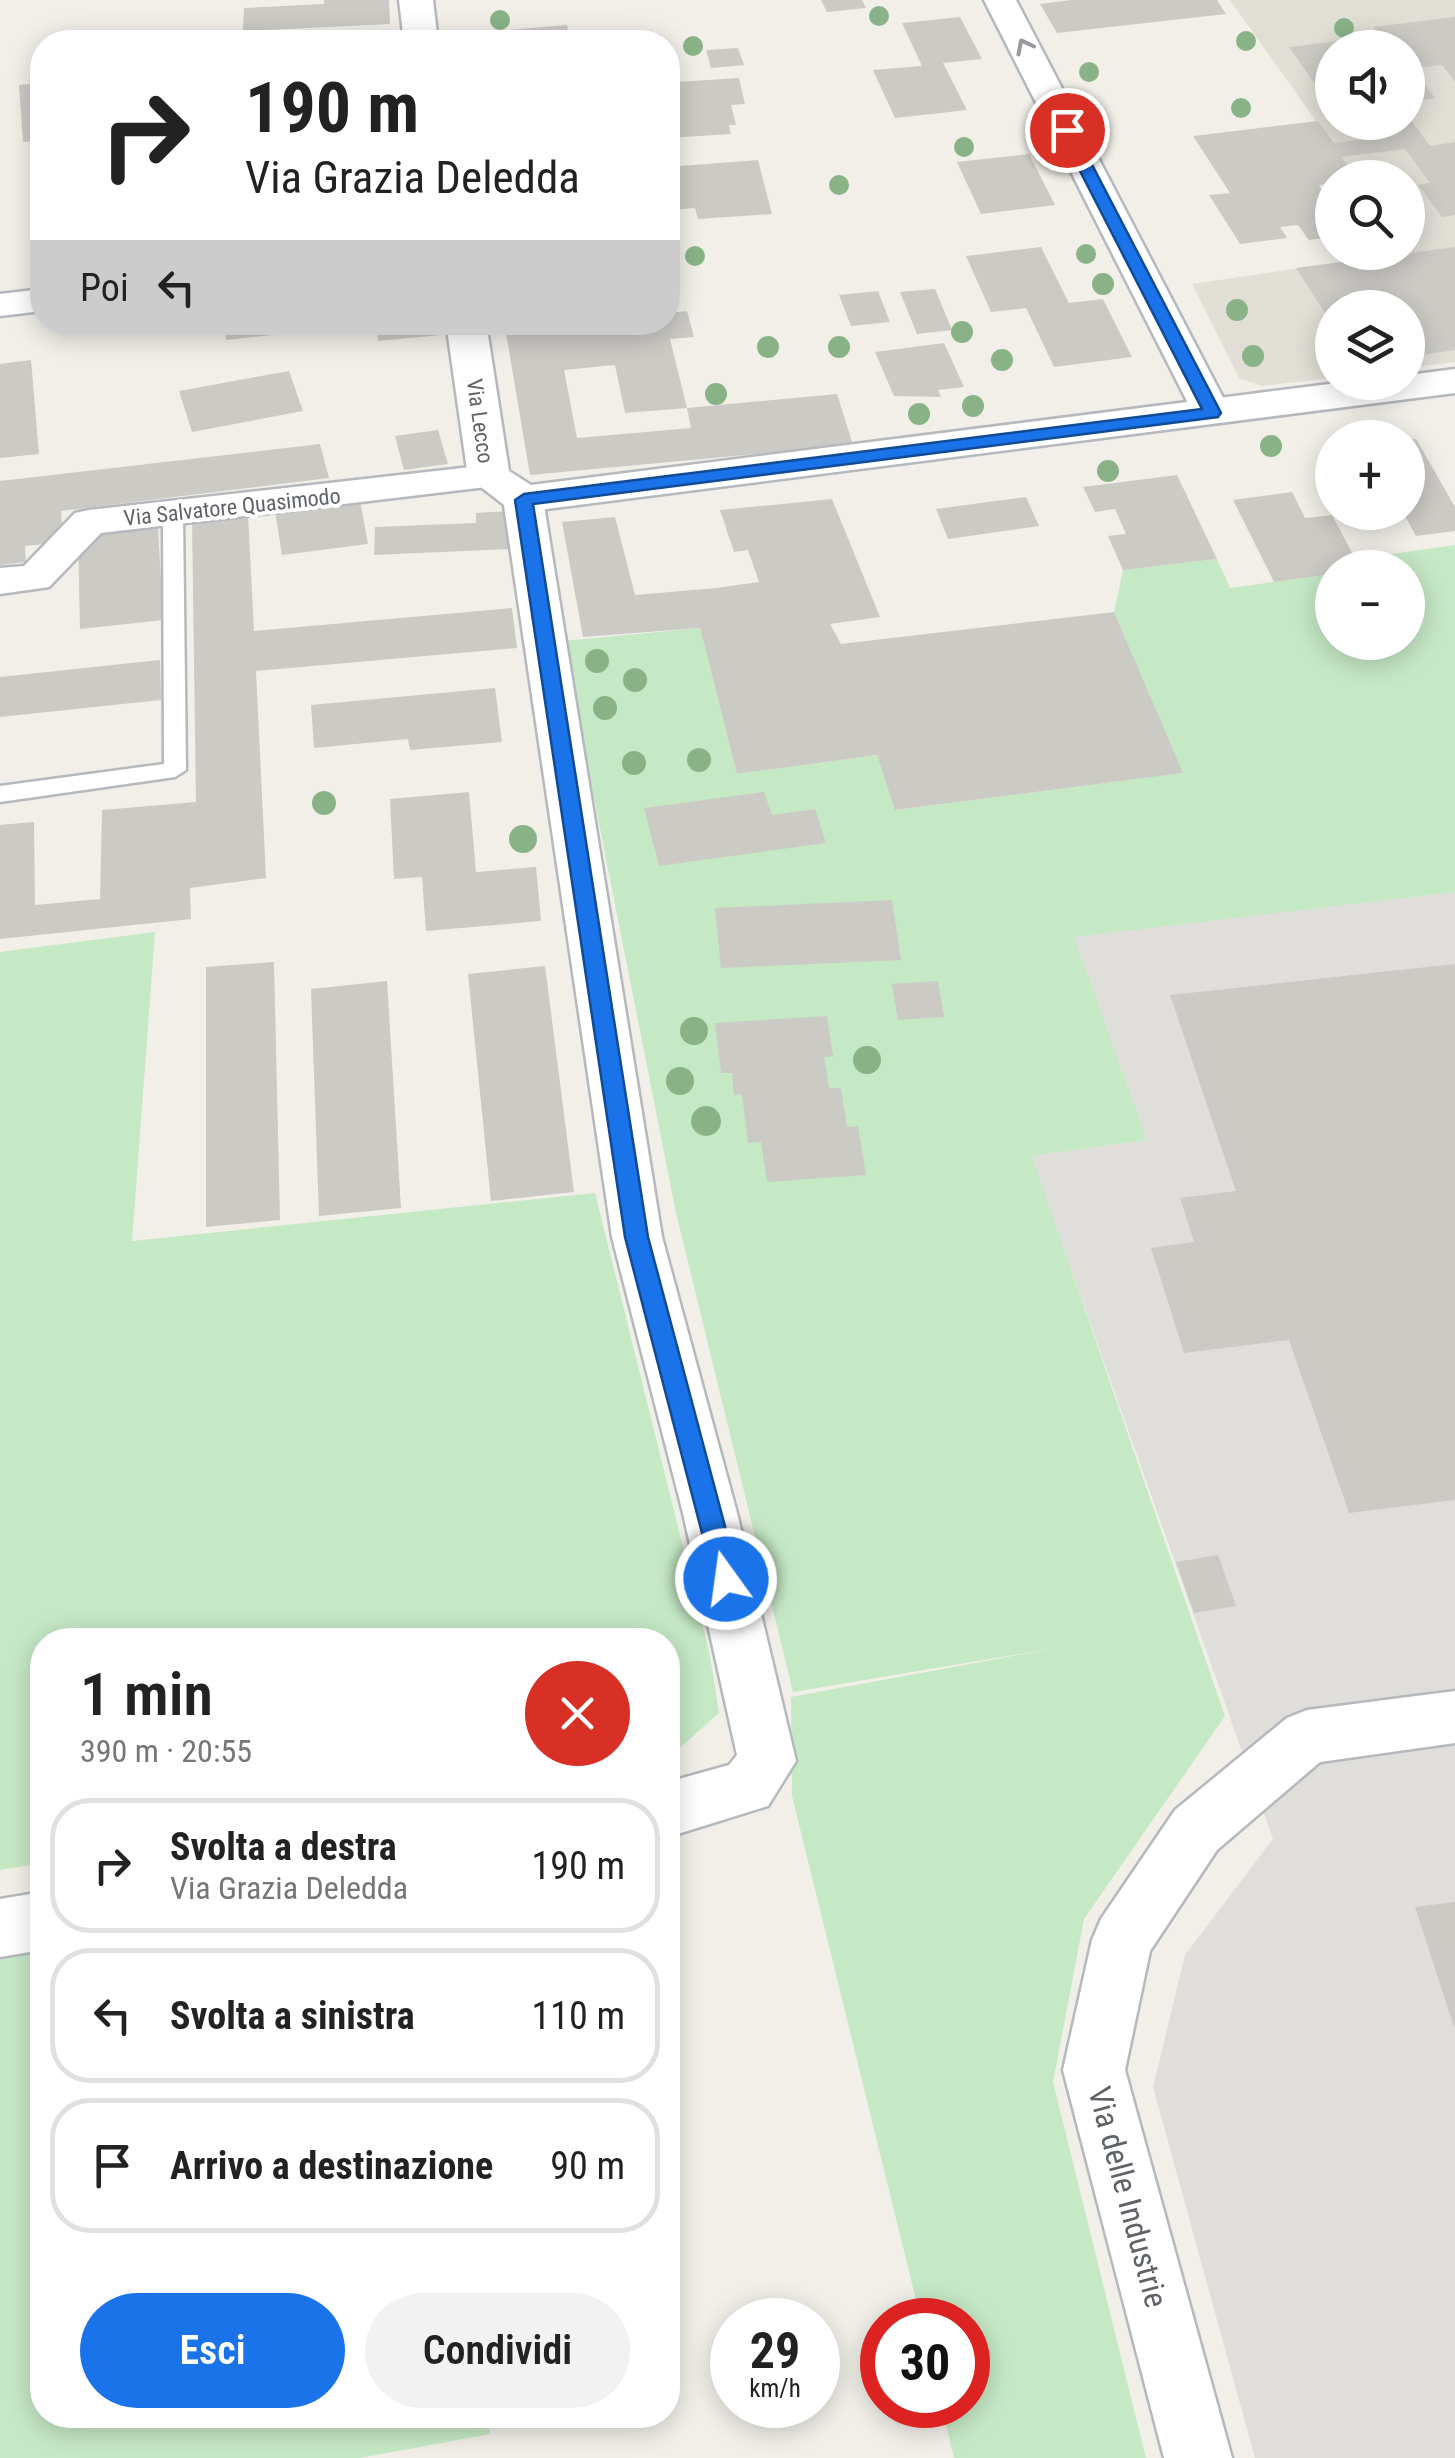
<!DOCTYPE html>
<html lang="it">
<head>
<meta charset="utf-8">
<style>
  body { margin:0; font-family:"Roboto Condensed",sans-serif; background:#f2f2f2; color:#222; height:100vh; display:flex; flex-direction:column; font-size:38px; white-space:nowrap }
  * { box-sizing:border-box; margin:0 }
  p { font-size:32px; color:#767676 }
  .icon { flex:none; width:55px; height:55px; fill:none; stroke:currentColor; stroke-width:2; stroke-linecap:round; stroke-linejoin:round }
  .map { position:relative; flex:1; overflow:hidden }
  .details { position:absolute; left:30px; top:1628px; width:650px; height:800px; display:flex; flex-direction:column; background:#fff; border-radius:40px; box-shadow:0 5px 25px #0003 }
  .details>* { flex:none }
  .top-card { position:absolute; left:30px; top:30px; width:650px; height:305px; border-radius:40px; box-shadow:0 5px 25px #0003; background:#fff; color:#222; overflow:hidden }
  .controls { position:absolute; left:1315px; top:30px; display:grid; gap:20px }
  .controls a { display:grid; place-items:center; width:110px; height:110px; border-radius:50%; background:#fff; box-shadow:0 5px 25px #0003; font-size:50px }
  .speed { position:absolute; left:710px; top:2298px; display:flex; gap:20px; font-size:50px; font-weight:700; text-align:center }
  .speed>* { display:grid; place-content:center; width:130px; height:130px; border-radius:50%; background:#fff; box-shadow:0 5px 25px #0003; line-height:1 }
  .speed small { font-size:25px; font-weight:400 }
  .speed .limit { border:15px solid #d22; background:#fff; color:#111 }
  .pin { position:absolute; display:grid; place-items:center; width:85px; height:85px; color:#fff; margin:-42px; border:5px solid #fff; border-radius:50%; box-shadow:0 2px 10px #0007 }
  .me { position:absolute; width:110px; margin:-55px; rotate:346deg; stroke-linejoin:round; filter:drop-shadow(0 0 8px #0008) }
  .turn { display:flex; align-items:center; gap:35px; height:210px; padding:0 50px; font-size:45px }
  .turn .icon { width:130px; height:130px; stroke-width:2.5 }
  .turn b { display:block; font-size:70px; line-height:85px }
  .then { display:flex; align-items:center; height:95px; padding:0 50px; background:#0003; gap:20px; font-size:38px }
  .round { display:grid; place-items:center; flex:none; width:105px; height:105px; border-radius:52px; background:#f2f2f2 }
  .headline { display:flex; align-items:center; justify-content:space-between; height:170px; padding:0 50px }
  h1 { font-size:60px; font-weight:600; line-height:75px }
  .button { display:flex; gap:20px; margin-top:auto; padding:20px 50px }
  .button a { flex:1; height:115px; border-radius:60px; background:#1a73e8; color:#fff; font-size:40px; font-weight:600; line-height:115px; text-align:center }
  .button a+a { background:#f2f2f2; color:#222 }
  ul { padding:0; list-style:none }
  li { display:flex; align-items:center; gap:30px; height:135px; margin:0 20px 15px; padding:0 30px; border:5px solid #e0e0e0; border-radius:40px }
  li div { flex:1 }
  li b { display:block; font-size:38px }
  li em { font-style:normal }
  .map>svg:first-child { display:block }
  .industrial { fill:#e0deda }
  .education { fill:#e1ded6; fill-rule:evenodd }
  .green { fill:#c5e8c5 }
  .building { fill:#cccac5 }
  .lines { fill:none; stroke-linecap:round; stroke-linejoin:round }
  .service-casing { stroke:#b5b8bc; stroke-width:5 }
  .minor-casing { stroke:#b5b8bc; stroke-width:5 }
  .tertiary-casing { stroke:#b5b8bc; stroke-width:5 }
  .service { fill:#fff; fill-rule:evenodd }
  .minor { fill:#fff; fill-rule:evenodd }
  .tertiary { fill:#fff; fill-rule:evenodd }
  .tree { fill:#89b387 }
  .oneway { stroke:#979a9d }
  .route { fill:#1a73e8; stroke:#114b97; stroke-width:2.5 }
  .labels { text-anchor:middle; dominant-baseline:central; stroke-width:8; stroke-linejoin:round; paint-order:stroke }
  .far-street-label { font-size:22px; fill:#5f6368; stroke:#fff }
  .near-street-label { font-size:32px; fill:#5f6368; stroke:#fff }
</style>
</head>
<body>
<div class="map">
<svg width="1455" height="2458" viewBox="0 0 1455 2458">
  <rect width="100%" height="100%" fill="#f1efe8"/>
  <path class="industrial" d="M1455,892v1566h-200l-102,-371 32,-132 88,-116 -242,-683 116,-16 -74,-204z"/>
  <path class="education" d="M1230,0h225v362l-47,6v-60h-76v70l-70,8 -23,-8 -47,-94 216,-32v-74l-52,-1zM1332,48h76v74h-76z"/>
  <g class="green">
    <path d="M1455,545v347l-381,45 73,203 -115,16 193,560 -141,203 -31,163 93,376h-192l-13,-53h27v-85h-47l-129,-524 -1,-99 265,-49 -263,44 -117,-479 -113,-572 137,-13 37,146 140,-19 19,55 286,-37 -68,-161 9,-42 94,-11 13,29 102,-14v68h76v-74l-48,-1 -4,-8z"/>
    <path d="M155,932l-23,309 463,-48 115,463 9,57 -51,45v-118h-626v223l-42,7v-918z"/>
    <path d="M42,1912v503h446l2,19 -130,24h-360v-540z"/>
  </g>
  <g class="building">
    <path d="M324,0h65l1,24 -147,7 1,-23 80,-4z"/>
    <path d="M821,0h41l4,8 -39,4z"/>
    <path d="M1072,0h145l9,14 -169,19 -17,-29z"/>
    <path d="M960,17l22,42 -39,4 24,47 -72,8 -22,-48 49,-4 -20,-43z"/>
    <path d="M1455,17v65l-13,-17 -30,3 23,30 -27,4v-54h-76v60l-43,-61 90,-11 -6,-9z"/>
    <path d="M567,25l2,10 -42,3 1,4h-67l-2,-8z"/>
    <path d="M638,31l1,6 22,-2 3,7h-69l-2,-7z"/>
    <path d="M738,48l6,17 -33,3 -5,-18z"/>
    <path d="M739,78l6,26 -14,1 5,20h-7l2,9 -63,4v-40l12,-1 -3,-15z"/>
    <path d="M41,83l1,57 -19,2 -4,-57z"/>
    <path d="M1408,116l22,30 25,-4v73l-13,2 -24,-32 12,-2 -25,-34 -63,8 14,21h-24v5l-13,2 4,7 9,-1v46l-23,3 -11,-15 -18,2 7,11 -47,6 -31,-49 21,-2 -37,-57 125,-15 16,22 37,-5 -11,-16h48z"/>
    <path d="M1029,154l26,51 -74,9 -24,-52z"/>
    <path d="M758,160l14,54 -74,5 -3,-11 -27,2v-43z"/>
    <path d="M1041,247l28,56 34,-4 29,58 -78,10 -28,-59 -35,4 -25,-56z"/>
    <path d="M1455,247v103l-47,7v-49h-76v16l-36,-56z"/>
    <path d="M935,289l17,41 -35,4 -17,-42z"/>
    <path d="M878,291l12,31 -39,4 -12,-31z"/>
    <path d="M687,311l7,26 -24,2 17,69 -62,5 -10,-48 -51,5 13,68 114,-10 -4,-20 150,-14 16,51 -323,30 -25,-148 163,-5v-9z"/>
    <path d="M224,322h124v5l-122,13z"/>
    <path d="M376,322h64l2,13 -64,6z"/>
    <path d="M944,343l20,44 -26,3 3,7 -47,-1 -19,-44z"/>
    <path d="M31,360l8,94 -39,4v-94z"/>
    <path d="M289,371l14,40 -111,21 -13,-41z"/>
    <path d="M438,430l10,34 -44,6 -9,-34z"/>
    <path d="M1416,439l39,68v24l-39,5 -13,-24h5v-72z"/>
    <path d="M320,444l9,34 -268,33 2,31 -38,4 1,16 -26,3v-84z"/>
    <path d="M1177,475l40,84 -94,11 -15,-34 18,-2 -11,-25 -20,3 -12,-25z"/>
    <path d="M1292,492l13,26 27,-3 28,53h-28v6l-58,8 -41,-82z"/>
    <path d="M1026,497l13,29 -91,13 -12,-30z"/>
    <path d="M832,499l48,118 -50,7 11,20 273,-32 69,161 -288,37 -18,-55 -140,19 -37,-146 -117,9 -21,-115 53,-5 20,78 81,-7 43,-6 -11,-32 -14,2 -14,-42z"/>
    <path d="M360,500l8,44 -86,11 -7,-44z"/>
    <path d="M510,511l2,38 -138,6 1,-28 101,-4v-10z"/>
    <path d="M248,515l6,116 258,-23 5,40 -261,23 10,207 -76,10 1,31 -191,20v-114l34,-3 1,83 65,-6 2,-89 94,-8 -4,-282z"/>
    <path d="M158,527l5,93 -83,9 -2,-93z"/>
    <path d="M160,660l1,40 -161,17v-40z"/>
    <path d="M495,688l7,54 -92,8 -2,-11 -94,9 -3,-43z"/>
    <path d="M469,792l7,80 60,-5 5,54 -115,10 -4,-54 -28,2 -4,-80z"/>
    <path d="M764,792l8,23 43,-6 11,34 -167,23 -15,-58z"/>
    <path d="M892,900l9,60 -180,8 -6,-60z"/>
    <path d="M274,962l6,258 -74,7v-260z"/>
    <path d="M1455,964v536l-106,13 -60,-173 -105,13 -33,-105 43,-6 -14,-44 56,-7 -66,-196z"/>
    <path d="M545,966l29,226 -83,9 -23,-227z"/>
    <path d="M387,981l14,227 -82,8 -8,-227z"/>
    <path d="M938,981l6,36 -46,3 -6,-36z"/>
    <path d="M827,1016l6,40 -9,1 5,31h12l6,39 11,-1 8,49 -99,7 -6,-40 -13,1 -6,-49 -8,1 -2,-22h-11l-6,-50z"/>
    <path d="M1218,1555l18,51 -42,7 -18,-51z"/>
    <path d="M1455,1902v125h-1l-39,-120z"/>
    <path d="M42,2131v79l-12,1 4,-79z"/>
  </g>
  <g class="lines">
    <defs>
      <path id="service" d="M173,509l10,6 3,255 -11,7 -175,25v-16l164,-22 -1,-249z"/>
      <g id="minor">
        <path d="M984,0h32l215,413 -6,8h-26l-6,-8z"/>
        <path d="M42,289v22l-42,5v-22z"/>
        <path d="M489,465l14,4 5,8 -5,8 -402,48 -52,54 -49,7v-26l24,-2 51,-53 14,-3z"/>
        <path d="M523,487l14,3 6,9 119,738 75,276 59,248 -28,45 -100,31v-55l61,-17 8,-10 -54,-242 -71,-276 -109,-738 6,-9z"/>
        <path d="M1455,1691v52l-135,19 -103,88 -67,101 -25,119 107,388h-68l-101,-388 29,-130 9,-21 74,-109 112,-92 20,-8z"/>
        <path d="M42,1892v58l-42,7v-58z"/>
      </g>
      <g id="tertiary">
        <path d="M399,0h34l5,42h-34z"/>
        <path d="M446,322h40l23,149 22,14 814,-103h63v-7l47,-6v24l-932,119 -15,-4 -40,-31z"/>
      </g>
    </defs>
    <use href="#service" class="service-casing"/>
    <use href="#minor" class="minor-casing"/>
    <use href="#tertiary" class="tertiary-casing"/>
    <use href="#service" class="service"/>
    <use href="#minor" class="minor"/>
    <use href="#tertiary" class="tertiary"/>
  </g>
  <g class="tree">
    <circle cx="879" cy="16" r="10"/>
    <circle cx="500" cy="20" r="10"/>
    <circle cx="1344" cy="28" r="10"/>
    <circle cx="1246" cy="41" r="10"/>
    <circle cx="693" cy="46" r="10"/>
    <circle cx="1089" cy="72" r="10"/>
    <circle cx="1241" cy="108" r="10"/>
    <circle cx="964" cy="147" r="10"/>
    <circle cx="839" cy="185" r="10"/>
    <circle cx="1086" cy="254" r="10"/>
    <circle cx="695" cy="256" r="10"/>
    <circle cx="1103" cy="284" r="11"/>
    <circle cx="1237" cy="310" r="11"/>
    <circle cx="962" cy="332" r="11"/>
    <circle cx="768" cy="347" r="11"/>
    <circle cx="839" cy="347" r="11"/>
    <circle cx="1253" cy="356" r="11"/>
    <circle cx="1002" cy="360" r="11"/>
    <circle cx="716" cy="394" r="11"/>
    <circle cx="973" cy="406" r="11"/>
    <circle cx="919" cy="414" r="11"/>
    <circle cx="1271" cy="446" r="11"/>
    <circle cx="1108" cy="471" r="11"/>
    <circle cx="597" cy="661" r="12"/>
    <circle cx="635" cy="680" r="12"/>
    <circle cx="605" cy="708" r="12"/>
    <circle cx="699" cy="760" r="12"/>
    <circle cx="634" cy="763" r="12"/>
    <circle cx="324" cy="803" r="12"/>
    <circle cx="523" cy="839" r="14"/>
    <circle cx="694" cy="1031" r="14"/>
    <circle cx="867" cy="1060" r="14"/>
    <circle cx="680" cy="1081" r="14"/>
    <circle cx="706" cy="1121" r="15"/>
  </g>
  <defs><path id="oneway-chevron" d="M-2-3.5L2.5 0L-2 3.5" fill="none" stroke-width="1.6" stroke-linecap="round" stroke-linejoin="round" transform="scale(2.5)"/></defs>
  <use class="oneway" href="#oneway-chevron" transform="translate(1024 46) rotate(-117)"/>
  <path class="route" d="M1067,125l7,5 147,283 -3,4 -685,87 115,733 91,342 -13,11 -12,-11 -89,-342 -110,-737 9,-6 678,-85 -143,-279z"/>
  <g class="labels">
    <g class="far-street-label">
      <text transform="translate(480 421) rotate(82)">Via Lecco</text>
      <text transform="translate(232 507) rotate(-6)">Via Salvatore Quasimodo</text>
    </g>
    <g class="near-street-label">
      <text transform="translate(1128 2197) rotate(75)">Via delle Industrie</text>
    </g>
  </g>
</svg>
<div class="controls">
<a><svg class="icon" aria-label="sound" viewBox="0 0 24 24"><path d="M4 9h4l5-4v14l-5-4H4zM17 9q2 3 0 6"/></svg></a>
<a><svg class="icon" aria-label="search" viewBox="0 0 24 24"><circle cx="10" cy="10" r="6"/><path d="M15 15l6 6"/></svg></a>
<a><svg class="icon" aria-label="layers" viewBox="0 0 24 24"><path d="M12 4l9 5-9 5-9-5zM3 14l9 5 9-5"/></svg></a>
<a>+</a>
<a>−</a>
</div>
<div class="speed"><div>29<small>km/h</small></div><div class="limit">30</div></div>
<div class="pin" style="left:1067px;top:130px;background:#d93025"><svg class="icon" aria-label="arrive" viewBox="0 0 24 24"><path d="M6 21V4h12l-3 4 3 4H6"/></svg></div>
<svg class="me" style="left:726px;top:1579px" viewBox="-20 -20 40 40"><circle r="17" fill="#1a73e8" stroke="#fff" stroke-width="3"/><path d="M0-11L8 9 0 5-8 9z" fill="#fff"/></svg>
<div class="top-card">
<div class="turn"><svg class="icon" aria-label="right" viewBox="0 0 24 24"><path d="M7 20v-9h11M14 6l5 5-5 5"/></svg><div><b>190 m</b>Via Grazia Deledda</div></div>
<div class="then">Poi<svg class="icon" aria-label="left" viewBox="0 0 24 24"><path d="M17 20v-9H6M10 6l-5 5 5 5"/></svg></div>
</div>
<section class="details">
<div class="headline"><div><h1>1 min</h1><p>390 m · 20:55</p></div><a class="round" style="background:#d93025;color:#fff"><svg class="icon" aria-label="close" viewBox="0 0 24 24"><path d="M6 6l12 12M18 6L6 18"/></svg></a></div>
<ul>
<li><svg class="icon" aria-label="right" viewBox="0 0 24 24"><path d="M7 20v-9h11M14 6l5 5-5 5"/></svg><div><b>Svolta a destra</b><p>Via Grazia Deledda</p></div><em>190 m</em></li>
<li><svg class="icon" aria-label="left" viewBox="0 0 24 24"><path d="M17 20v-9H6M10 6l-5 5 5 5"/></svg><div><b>Svolta a sinistra</b></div><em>110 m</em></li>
<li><svg class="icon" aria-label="arrive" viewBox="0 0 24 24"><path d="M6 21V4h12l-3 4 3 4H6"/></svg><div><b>Arrivo a destinazione</b></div><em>90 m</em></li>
</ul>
<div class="button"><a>Esci</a><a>Condividi</a></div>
</section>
</div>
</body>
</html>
